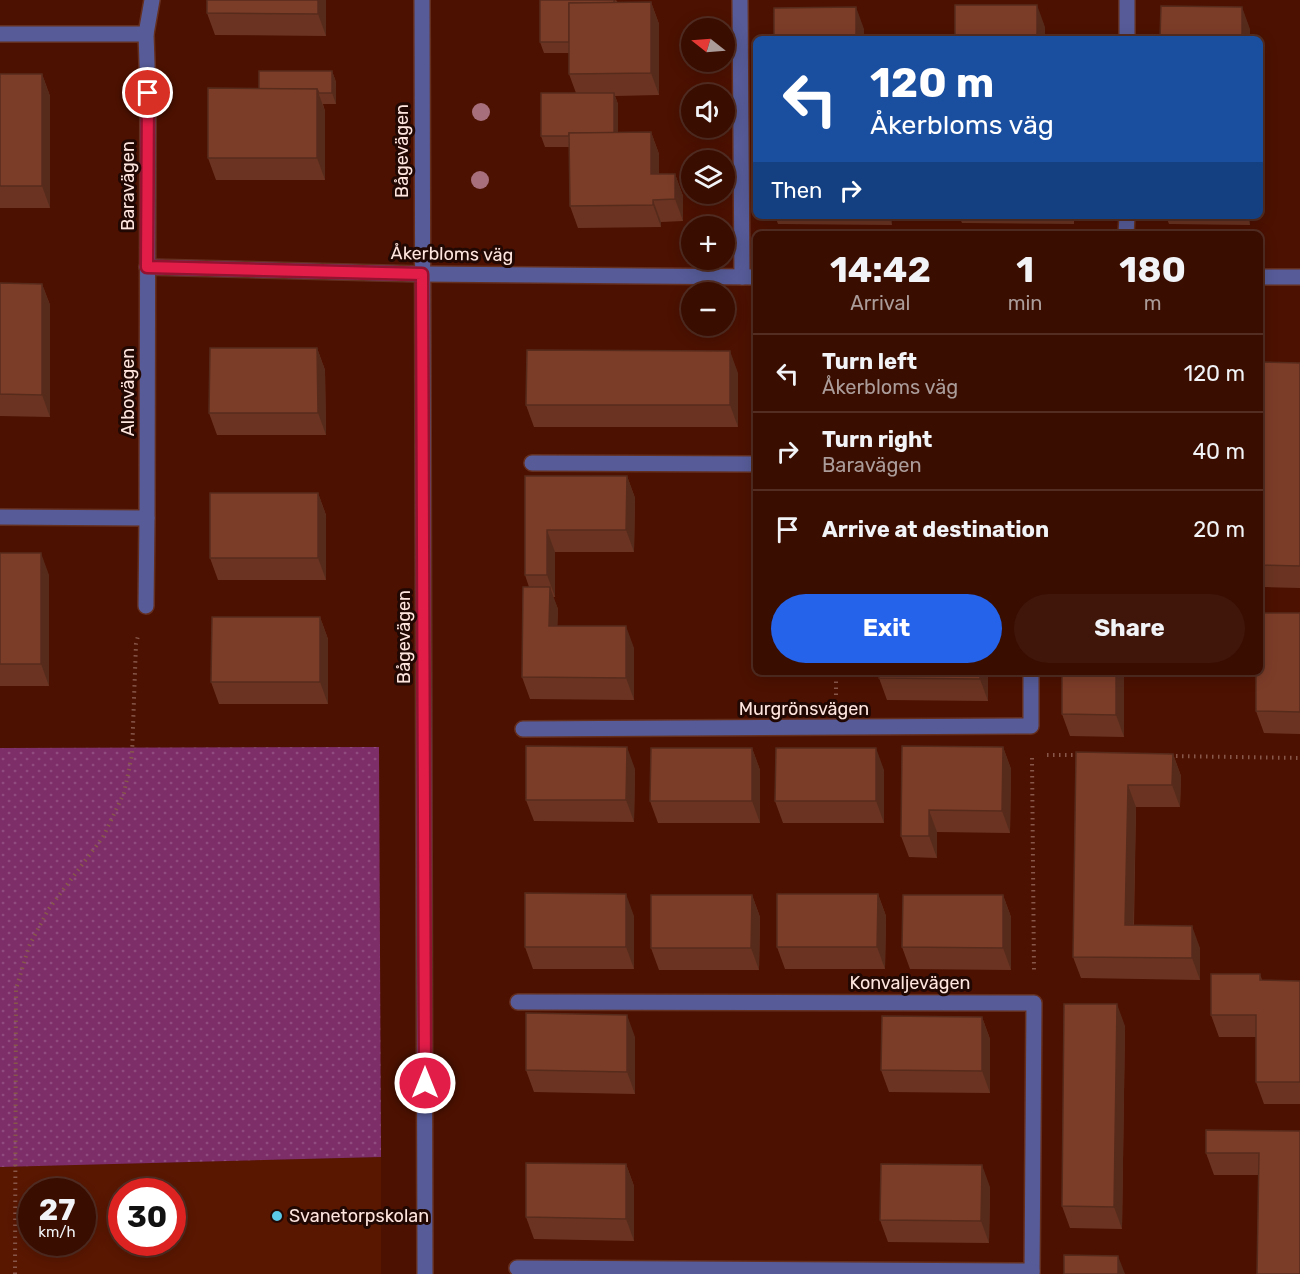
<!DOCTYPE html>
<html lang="en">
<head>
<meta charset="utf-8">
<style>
  body { margin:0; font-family:Rubik,sans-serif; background:#40160a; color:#f1f3f6; height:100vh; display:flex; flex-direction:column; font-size:22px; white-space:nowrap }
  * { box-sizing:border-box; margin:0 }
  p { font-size:20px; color:#ab9c99 }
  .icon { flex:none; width:33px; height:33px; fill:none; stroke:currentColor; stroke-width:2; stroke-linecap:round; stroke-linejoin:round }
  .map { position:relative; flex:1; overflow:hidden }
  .side { position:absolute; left:753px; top:231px; width:510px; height:444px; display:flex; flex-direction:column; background:#390d00; border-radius:9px; box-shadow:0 3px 15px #0003,0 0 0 2px #532d22 }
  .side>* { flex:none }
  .guide { position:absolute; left:753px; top:36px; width:510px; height:183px; border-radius:9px; box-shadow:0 3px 15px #0003,0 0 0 2px #532d22; background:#1a4fa0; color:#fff; overflow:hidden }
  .needle { width:39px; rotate:287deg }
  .buttons { position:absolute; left:681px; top:18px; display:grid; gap:12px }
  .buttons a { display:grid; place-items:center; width:54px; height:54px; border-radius:50%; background:#390d00; box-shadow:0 3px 15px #0003,0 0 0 2px #532d22; font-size:30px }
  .speed { position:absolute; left:18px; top:1178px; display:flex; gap:12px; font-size:30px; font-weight:700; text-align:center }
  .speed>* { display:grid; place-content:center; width:78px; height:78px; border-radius:50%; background:#390d00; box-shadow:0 3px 15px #0003,0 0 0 2px #532d22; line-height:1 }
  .speed small { font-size:15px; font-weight:400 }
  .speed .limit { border:9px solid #d22; background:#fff; color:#111 }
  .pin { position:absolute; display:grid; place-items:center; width:51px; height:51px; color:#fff; margin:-26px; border:3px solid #fff; border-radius:50%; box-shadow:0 2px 6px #0007 }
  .me { position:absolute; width:66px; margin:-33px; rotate:0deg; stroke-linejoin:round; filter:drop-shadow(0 0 4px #0008) }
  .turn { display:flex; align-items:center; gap:21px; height:126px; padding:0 18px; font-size:27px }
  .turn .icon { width:78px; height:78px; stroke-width:2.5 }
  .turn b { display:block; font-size:42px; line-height:51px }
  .then { display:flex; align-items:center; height:57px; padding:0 18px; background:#0003; gap:12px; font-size:22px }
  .eta { display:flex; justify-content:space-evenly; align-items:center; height:102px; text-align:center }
  .eta b { font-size:36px; font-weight:700; line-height:42px }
  .action { display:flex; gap:12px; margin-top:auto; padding:12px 18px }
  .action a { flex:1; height:69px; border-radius:36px; background:#2563eb; color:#fff; font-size:24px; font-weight:700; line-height:69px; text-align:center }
  .action a+a { background:#40160a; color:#f1f3f6 }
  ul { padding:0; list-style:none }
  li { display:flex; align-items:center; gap:18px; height:78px; padding:0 18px; border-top:2px solid #532d22 }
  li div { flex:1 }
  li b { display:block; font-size:22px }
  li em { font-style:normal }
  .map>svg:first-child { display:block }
  .built { fill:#5a1700; fill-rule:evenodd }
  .park { fill:url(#park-dots) }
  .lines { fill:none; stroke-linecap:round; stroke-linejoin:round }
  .minor-casing { stroke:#652f1f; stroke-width:18 }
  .path { stroke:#87574a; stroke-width:4; stroke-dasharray:1.5 4.5; stroke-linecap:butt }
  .minor { stroke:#575c99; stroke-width:15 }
  .tree { fill:#a66f7b }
  .wall { fill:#6b3422 }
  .shaded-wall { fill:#572b1c }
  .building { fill:#7c3d28; stroke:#572b1c; stroke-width:1.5 }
  .route-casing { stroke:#92132f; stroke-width:15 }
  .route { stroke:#e11d48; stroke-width:10 }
  .poi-dot { fill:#5ac8e6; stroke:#220803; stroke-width:2 }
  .labels { text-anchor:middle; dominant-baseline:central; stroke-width:6; stroke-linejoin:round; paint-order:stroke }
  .street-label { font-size:18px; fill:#fee6df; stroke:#220803 }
  .poi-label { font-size:18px; fill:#fee6df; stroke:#220803; text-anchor:start }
</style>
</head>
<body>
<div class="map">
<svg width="1300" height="1274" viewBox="0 0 1300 1274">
  <defs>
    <pattern id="park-dots" width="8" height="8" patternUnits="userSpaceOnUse" patternTransform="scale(1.5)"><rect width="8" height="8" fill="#7d2e69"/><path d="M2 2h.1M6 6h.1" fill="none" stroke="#904c7e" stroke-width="1.8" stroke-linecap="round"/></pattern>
  </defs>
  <rect width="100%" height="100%" fill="#4c1100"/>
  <path class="built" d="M381,1157v117h-381v-107zM32,1191h50v51h-50zM122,1191h50v51h-50z"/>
  <path class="park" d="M379,747l2,410 -381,10v-419z"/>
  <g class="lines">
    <defs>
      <g id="minor">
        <path d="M422,0l3,1274"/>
        <path d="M740,0l2,277"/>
        <path d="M0,34h146l2,59 -1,425 -147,-1"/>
        <path d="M146,34l6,-34"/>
        <path d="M1127,39v-39"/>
        <path d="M1126,234l1,-18"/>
        <path d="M147,267l275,7 334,3"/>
        <path d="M1260,277h40"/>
        <path d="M532,463l224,1"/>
        <path d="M146,606l1,-88"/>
        <path d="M523,729l508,-3v-54"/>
        <path d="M518,1002l516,1 -2,271"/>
        <path d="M517,1268l515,3"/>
      </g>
    </defs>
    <use href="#minor" class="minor-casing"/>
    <g class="path">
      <path d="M836,695v-23"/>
      <path d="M1047,755h32"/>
      <path d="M1170,756l130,2"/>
      <path d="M1032,758l2,214"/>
      <path d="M15,1274l1,-285 13,-43 19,-36 55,-73 21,-44 8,-38 4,-111 2,-8"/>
    </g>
    <use href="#minor" class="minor"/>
  </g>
  <g class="tree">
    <circle cx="481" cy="112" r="9"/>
    <circle cx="480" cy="180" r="9"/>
  </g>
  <g class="wall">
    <path d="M326,0v36l-111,-1 -8,-22z"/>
    <path d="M616,0l2,3 33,-1 8,22v71l-44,1 3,8v29l33,-1 8,22v20h16l8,22v25l-22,1v5l-83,1 -8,-22 -1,-59h-24l-4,-11 35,-43 -7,-19v-21h-25l-4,-11z"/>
    <path d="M332,71l4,11v22h-13l2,7v69h-109l-8,-22 51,-69z"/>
    <path d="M0,74h42l8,22v112h-50z"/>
    <path d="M775,216h117v9l-114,-1z"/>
    <path d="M959,216h115v8l-112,-1z"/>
    <path d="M1166,216h84v9l-81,-1z"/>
    <path d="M0,283l42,1 8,21v112l-50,-1z"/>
    <path d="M317,348l8,22 1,65h-109l-8,-22z"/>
    <path d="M1260,362l40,1v225l-35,-1 -5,-14z"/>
    <path d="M738,373v54h-204l-8,-22z"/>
    <path d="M525,476h102l8,22 -1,54h-79v45h-2l5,12 -1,17 77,22v52l-104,-1 -8,-22 7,-90 -4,-12z"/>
    <path d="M318,493l8,22v65h-108l-8,-22z"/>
    <path d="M0,553l49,22v111h-49z"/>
    <path d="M1300,613v121l-36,-1 -8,-22z"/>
    <path d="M320,617l8,22v65h-109l-8,-22z"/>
    <path d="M879,672h109v29l-101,-1 -8,-22z"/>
    <path d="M1124,672v65l-54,-1 -8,-22z"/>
    <path d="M902,746l101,1 8,22 -1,64 -73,-1v26l-28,-1 -8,-21z"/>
    <path d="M752,748l8,22v53h-102l-8,-22z"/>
    <path d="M1076,752l97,2 8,22 -1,31h-44l-2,118 66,23v32l-119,-2 -8,-21z"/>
    <path d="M635,769l-1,53 -100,-1 -8,-21z"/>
    <path d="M884,770v53h-101l-8,-22z"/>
    <path d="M878,894l8,22 -1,53h-100l-8,-22z"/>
    <path d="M752,895l8,22 -1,53h-100l-8,-22z"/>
    <path d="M1003,895l8,22v53l-101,-1 -8,-22z"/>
    <path d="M634,916v53h-101l-8,-22z"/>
    <path d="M1260,974l2,6 38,1v123h-36l-8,-22v-45h-37l-8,-22z"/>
    <path d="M982,1017l8,22v54l-101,-1 -8,-22z"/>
    <path d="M1125,1026l-3,203 -52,-1 -8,-22z"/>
    <path d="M635,1037v57l-101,-2 -8,-22z"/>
    <path d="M1300,1131l-42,44h-44l-8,-22z"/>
    <path d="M626,1164l8,22v55l-100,-2 -8,-22z"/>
    <path d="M990,1187l-1,56 -101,-1 -8,-22z"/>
  </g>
  <g class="shaded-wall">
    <path d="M318,0h8v36l-8,-22z"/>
    <path d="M651,2l8,22v71l-8,-22z"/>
    <path d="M1037,5l8,22v12h-8z"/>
    <path d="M856,7l8,22v10h-8z"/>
    <path d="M1242,7l8,22v10h-8z"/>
    <path d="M332,71l4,11v22l-4,-11z"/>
    <path d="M42,74l8,22v112l-8,-22z"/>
    <path d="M317,89l8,22v69l-8,-22z"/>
    <path d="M614,93l4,11v43l-4,-12z"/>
    <path d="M651,132l8,22v42l-8,-22z"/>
    <path d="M675,174l8,22v25l-8,-22z"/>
    <path d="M653,200l8,22v5l-8,-22z"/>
    <path d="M889,216h3v9z"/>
    <path d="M1247,216h3v9z"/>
    <path d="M42,284l8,21v112l-8,-22z"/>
    <path d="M317,348l8,22 1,65 -8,-22z"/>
    <path d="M730,351l8,22v54l-8,-22z"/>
    <path d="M627,476l8,22 -1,54 -8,-22z"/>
    <path d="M318,493l8,22v65l-8,-22z"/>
    <path d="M547,530l8,22v45l-8,-22z"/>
    <path d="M41,553l8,22v111l-8,-22z"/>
    <path d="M550,587l8,22 -1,39 -8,-22z"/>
    <path d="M320,617l8,22v65l-8,-22z"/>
    <path d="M626,626l8,22v52l-8,-22z"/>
    <path d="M980,672h8v29l-8,-22z"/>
    <path d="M1116,672h8v65l-8,-22z"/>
    <path d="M627,747l8,22 -1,53 -8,-22z"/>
    <path d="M1003,747l8,22 -1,64 -8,-22z"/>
    <path d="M752,748l8,22v53l-8,-22z"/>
    <path d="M876,748l8,22v53l-8,-22z"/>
    <path d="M1173,754l8,22 -1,31 -8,-22z"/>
    <path d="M1128,785l8,22 -3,140 -8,-22z"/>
    <path d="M929,810l8,22v26l-8,-22z"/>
    <path d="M626,894l8,22v53l-8,-22z"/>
    <path d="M878,894l8,22 -1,53 -8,-22z"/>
    <path d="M752,895l8,22 -1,53 -8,-22z"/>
    <path d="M1003,895l8,22v53l-8,-22z"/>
    <path d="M1192,926l8,22v32l-8,-22z"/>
    <path d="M1117,1004l8,22 -3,203 -8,-22z"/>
    <path d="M627,1015l8,22v57l-8,-22z"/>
    <path d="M982,1017l8,22v54l-8,-22z"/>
    <path d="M626,1164l8,22v55l-8,-22z"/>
    <path d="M982,1165l8,22 -1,56 -8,-22z"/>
    <path d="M1118,1256l7,18h-7z"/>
  </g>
  <g class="building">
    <path d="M207,0h111v14l-111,-1z"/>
    <path d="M540,0h74v3h-45v39h-29z"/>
    <path d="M651,2v71l-82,1v-71z"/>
    <rect x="955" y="5" width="82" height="34"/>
    <path d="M1161,6l81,1v32h-82z"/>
    <path d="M856,7v32h-82v-31z"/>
    <path d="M259,71h73v22h-13l-2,-4h-58z"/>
    <rect x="0" y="74" width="42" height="112"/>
    <path d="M208,88l109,1v69h-109z"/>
    <path d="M541,93h73v40h-45v3h-28z"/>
    <path d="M651,132v42h24v25l-22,1v5l-83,1 -1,-73z"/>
    <path d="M0,283l42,1v111l-42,-1z"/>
    <path d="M210,348h107l1,65h-109z"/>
    <path d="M527,350l203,1v54h-204z"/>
    <path d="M1260,362l40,1v203l-40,-1z"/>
    <path d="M525,476h102l-1,54h-79v45h-22z"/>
    <rect x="210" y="493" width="108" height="65"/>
    <rect x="0" y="553" width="41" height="111"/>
    <path d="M523,587h27l-1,39h77v52l-104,-1z"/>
    <path d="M1260,613h40v99l-44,-1v-39h4z"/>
    <path d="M212,617h108v65h-109z"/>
    <path d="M879,672h101v7l-101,-1z"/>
    <path d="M1062,672h54v43l-54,-1z"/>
    <path d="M526,746l101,1 -1,53h-100z"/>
    <path d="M902,746l101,1 -1,64 -73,-1v26h-28z"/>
    <path d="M651,748h101v53h-102z"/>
    <path d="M776,748h100v53h-101z"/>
    <path d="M1076,752l97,2 -1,31h-44l-3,140 67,1v32l-119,-1z"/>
    <path d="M525,893l101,1v53h-101z"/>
    <path d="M777,894h101l-1,53h-100z"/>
    <path d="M651,895h101l-1,53h-100z"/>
    <path d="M903,895h100v53l-101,-1z"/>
    <path d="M1211,974h49v6l40,1v101h-44v-67h-45z"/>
    <path d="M1064,1004h53l-3,203 -52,-1z"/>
    <path d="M526,1013l101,2v57l-101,-2z"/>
    <path d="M882,1016l100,1v54l-101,-1z"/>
    <path d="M1206,1130l94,1v143h-43l2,-121h-53z"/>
    <path d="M526,1163l100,1v55l-100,-2z"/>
    <path d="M881,1164l101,1 -1,56 -101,-1z"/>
    <path d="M1064,1255l54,1v18h-54z"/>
  </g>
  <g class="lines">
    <defs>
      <path id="route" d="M148,93l-1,174 275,7 3,809"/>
    </defs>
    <use href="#route" class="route-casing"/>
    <use href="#route" class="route"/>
  </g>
  <circle class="poi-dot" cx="277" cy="1216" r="6"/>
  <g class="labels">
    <g class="street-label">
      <text transform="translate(402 151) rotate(-90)">Bågevägen</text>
      <text transform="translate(128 186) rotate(-90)">Baravägen</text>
      <text transform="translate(452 254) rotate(1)">Åkerbloms väg</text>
      <text transform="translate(128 392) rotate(-90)">Albovägen</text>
      <text transform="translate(404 637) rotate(-90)">Bågevägen</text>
      <text x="804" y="709">Murgrönsvägen</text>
      <text x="910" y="983">Konvaljevägen</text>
    </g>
    <g class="poi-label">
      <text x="289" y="1216">Svanetorpskolan</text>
    </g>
  </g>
</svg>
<div class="buttons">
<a><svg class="needle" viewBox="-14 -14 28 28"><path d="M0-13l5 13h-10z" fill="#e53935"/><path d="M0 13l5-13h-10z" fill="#ab9c99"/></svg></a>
<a><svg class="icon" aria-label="sound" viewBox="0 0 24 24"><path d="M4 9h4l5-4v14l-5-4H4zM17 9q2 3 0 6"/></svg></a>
<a><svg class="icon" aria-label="layers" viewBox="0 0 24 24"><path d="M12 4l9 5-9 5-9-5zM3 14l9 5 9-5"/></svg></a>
<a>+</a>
<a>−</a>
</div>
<div class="speed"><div>27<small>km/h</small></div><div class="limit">30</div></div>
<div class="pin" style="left:148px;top:93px;background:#d93025"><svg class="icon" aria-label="arrive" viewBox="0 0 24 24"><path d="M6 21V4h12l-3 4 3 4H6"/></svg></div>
<svg class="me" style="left:425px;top:1083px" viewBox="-20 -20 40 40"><circle r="17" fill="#e11d48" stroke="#fff" stroke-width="3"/><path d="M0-11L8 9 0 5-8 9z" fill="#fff"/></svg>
<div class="guide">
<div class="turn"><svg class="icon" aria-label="left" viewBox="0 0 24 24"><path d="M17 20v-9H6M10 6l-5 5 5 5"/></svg><div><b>120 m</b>Åkerbloms väg</div></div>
<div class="then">Then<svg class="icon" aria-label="right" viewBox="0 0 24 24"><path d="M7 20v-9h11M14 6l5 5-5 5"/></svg></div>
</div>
<section class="side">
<div class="eta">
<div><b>14:42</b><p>Arrival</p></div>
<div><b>1</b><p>min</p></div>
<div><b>180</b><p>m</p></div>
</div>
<ul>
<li><svg class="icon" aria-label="left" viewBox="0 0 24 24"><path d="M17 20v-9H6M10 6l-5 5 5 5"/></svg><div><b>Turn left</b><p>Åkerbloms väg</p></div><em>120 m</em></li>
<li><svg class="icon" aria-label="right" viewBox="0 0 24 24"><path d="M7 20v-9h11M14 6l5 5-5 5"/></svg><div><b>Turn right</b><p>Baravägen</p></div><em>40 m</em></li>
<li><svg class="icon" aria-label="arrive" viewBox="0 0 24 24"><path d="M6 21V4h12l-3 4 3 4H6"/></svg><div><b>Arrive at destination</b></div><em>20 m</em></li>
</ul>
<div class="action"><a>Exit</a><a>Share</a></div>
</section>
</div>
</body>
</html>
